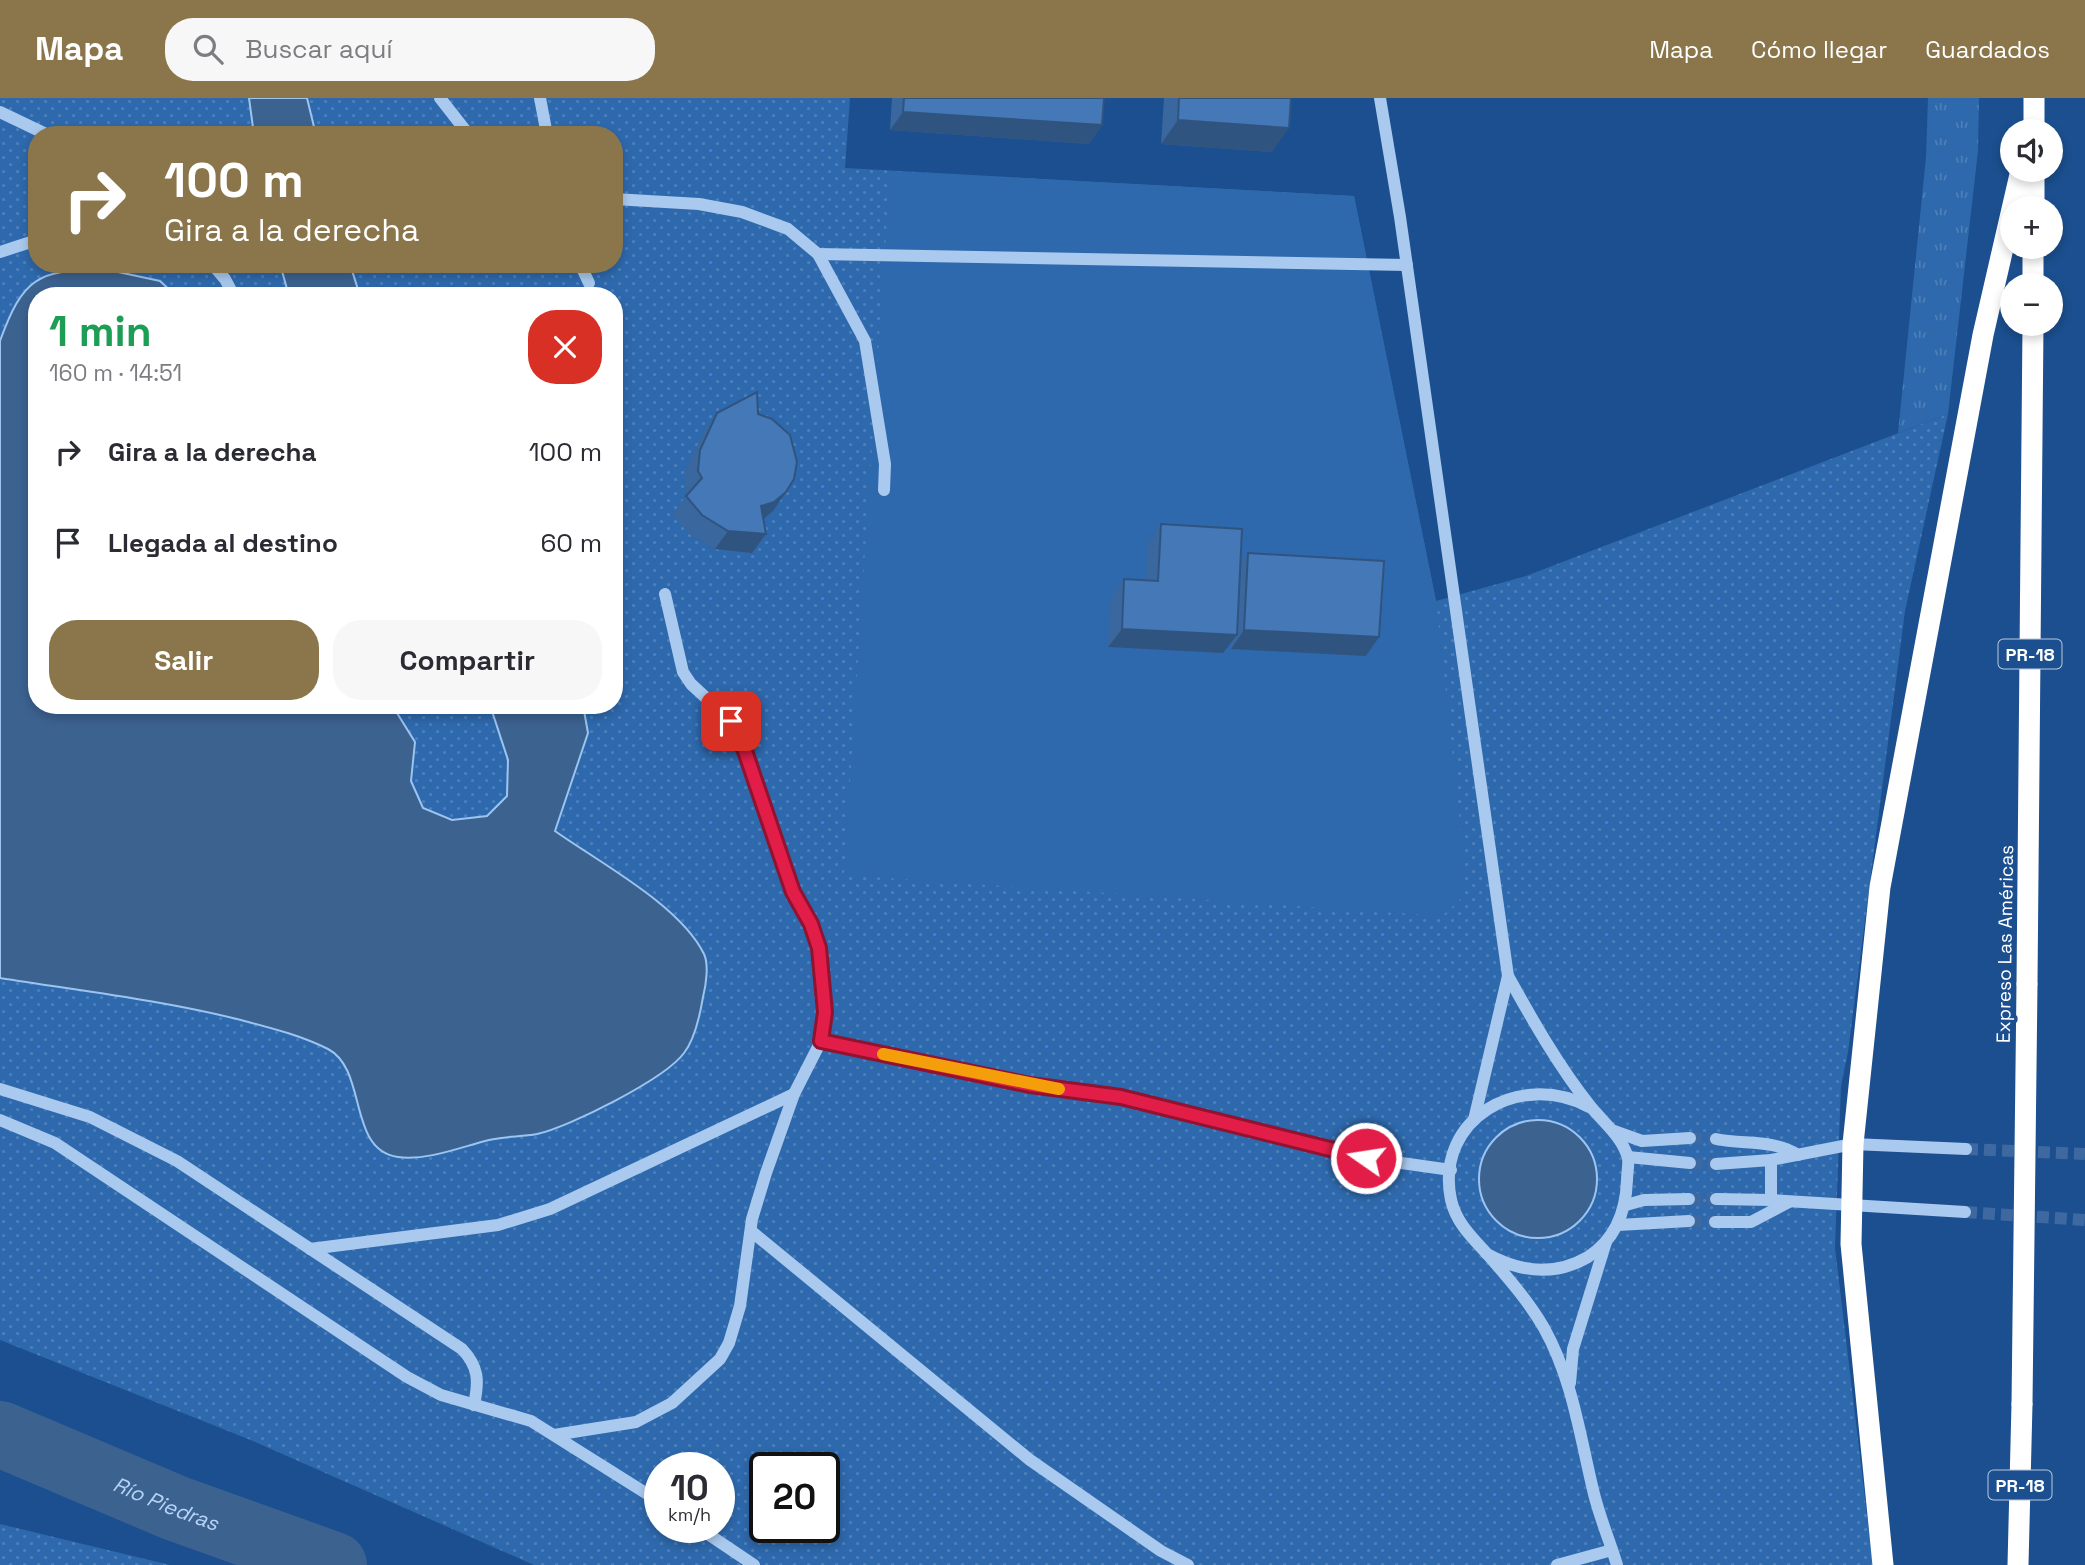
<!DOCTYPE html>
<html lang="es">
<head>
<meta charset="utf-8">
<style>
  body { margin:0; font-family:"Space Grotesk",sans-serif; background:#f7f7f7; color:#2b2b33; height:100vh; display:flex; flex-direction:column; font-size:26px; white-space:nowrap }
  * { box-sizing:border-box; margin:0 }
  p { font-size:23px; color:#7c7c81 }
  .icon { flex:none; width:38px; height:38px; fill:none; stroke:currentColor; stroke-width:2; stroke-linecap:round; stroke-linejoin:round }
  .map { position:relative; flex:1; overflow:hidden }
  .drawer { position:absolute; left:28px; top:189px; width:595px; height:427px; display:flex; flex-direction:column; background:#fff; border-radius:28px; box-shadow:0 4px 10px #0003 }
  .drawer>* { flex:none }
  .banner { position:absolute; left:28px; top:28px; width:595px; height:147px; border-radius:28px; box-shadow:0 4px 10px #0003; background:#8a764a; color:#fff; overflow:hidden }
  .tools { position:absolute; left:2000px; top:21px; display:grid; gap:14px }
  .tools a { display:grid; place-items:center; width:63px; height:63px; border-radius:50%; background:#fff; box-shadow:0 4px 10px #0003; font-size:35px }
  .speed { position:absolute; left:644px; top:1354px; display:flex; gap:14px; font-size:35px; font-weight:700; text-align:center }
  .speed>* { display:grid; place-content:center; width:91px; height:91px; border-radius:50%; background:#fff; box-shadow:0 4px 10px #0003; line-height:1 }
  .speed small { font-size:18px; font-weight:400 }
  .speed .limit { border:4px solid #111; border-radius:10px; background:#fff; color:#111 }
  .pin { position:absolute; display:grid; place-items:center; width:60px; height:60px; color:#fff; margin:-30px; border-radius:14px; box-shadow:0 4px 10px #0006 }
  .me { position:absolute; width:77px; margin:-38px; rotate:283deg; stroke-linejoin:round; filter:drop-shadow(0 0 5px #0008) }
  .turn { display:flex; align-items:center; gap:24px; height:147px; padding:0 21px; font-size:32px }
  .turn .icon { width:91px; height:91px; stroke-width:2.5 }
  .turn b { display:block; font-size:49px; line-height:60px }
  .round { display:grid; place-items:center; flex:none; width:74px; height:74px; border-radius:28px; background:#f7f7f7 }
  .overview { display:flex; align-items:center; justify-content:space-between; height:119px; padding:0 21px }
  h1 { font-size:42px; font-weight:700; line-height:52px; color:#1e9e55 }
  .button { display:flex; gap:14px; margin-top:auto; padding:14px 21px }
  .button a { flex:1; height:80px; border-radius:28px; background:#8a764a; color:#fff; font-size:28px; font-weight:700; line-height:80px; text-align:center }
  .button a+a { background:#f7f7f7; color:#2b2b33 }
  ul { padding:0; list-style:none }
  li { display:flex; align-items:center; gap:21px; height:91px; padding:0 21px }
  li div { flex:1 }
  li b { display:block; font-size:26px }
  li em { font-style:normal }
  header { display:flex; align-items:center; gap:42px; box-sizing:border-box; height:98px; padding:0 35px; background:#8a764a; color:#fff }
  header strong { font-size:33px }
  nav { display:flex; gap:38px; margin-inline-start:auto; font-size:24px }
  .search { width:490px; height:63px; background:#f7f7f7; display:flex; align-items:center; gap:18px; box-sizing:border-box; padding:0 24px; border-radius:28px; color:#7c7c81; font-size:26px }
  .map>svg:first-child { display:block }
  .grass { fill:url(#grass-tufts) }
  .park { fill:url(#park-dots); fill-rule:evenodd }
  .pitch { fill:#2e69ad }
  .water { fill:#3c6290; stroke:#9cc4f0; stroke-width:2 }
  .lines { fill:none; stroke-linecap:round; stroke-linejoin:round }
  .river { stroke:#3c6290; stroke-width:66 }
  .minor-tunnel { stroke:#3d69a0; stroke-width:12; stroke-dasharray:12 6; stroke-linecap:butt }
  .minor { stroke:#a9c9ee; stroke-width:12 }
  .highway { stroke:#fff; stroke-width:21 }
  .highway-bridge { stroke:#fff; stroke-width:21 }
  .wall { fill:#3a679d }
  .shaded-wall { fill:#305480 }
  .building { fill:#4478b7; stroke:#305480; stroke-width:2 }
  .route-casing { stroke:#92132f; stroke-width:18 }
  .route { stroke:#e11d48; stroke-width:12 }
  .slow { stroke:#f59e0b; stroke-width:12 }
  .labels { text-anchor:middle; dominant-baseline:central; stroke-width:7; stroke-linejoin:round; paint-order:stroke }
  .shield { fill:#1b4f8f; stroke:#bbcadd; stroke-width:2 }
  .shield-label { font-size:18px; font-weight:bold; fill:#fff }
  .street-label { font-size:19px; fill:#fff; stroke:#1b4f8f }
  .water-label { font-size:21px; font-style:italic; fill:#b5d3f5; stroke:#1b4f8f }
</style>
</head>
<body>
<header>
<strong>Mapa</strong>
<div class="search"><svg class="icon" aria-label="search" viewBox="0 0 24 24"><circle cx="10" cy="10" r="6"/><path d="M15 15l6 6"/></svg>Buscar aquí</div>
<nav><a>Mapa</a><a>Cómo llegar</a><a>Guardados</a></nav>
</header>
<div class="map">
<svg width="2085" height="1467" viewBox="0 0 2085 1467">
  <defs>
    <pattern id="grass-tufts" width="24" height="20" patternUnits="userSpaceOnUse" patternTransform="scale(1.75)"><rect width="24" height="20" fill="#2e69ad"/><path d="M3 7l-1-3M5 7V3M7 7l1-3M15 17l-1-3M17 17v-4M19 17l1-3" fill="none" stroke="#4d80b9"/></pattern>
    <pattern id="park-dots" width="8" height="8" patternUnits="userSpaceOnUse" patternTransform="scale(1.75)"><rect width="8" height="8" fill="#2e69ad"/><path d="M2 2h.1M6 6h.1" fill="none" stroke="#4d80b9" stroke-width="1.8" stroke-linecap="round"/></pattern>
  </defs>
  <rect width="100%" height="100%" fill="#1b4f8f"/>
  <path class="grass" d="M1928,0h51l-1,53 -30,263 -50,19 28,-276z"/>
  <g class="park">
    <path d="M0,0h850l-5,70 509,28 82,405 90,-25 422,-162 -43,197 -57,441 -7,34 -6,162 38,317h-1339l-281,-124 -253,-101zM37,37h577v129h-577zM37,198h577v409h-577zM660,1370h59v60h-59zM765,1370h59v60h-59z"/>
    <path d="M0,1426l170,41h-170z"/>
  </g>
  <path class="pitch" d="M890,73l464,25 82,405 29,268 -4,30 -19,17 -598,-41z"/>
  <g class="water">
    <path d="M249,0h58l9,37h-62z"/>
    <path d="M280,166h70l10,32h-71z"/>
    <path d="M104,171l56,12 16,15h-139v409h355l23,37 -4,39 12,27 29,12 35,-4 20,-20 1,-36 -18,-55h93l5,28 -33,98c45,32 125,74 149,123 5,11 2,31 -1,43 -3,18 -8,42 -19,56 -19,26 -115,74 -147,81 -16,3 -32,2 -48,6 -28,7 -62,21 -91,17 -51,-7 -30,-87 -70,-108 -28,-14 -57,-21 -87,-29 -80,-20 -160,-29 -241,-42v-637c23,-63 37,-71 104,-72z"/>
    <circle cx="1538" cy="1081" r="59"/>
  </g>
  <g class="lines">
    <path class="river" id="s1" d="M0,1336l175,74 159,57"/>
    <g class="minor-tunnel">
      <path d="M1690,1040l26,1"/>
      <path d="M1966,1051l119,5"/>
      <path d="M1690,1065l26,1"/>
      <path d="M1689,1101h27"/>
      <path d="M1965,1114l120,8"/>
      <path d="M1689,1123l26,1"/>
    </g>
    <g class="minor">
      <path d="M440,0l29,37"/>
      <path d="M540,0l7,37"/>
      <path d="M1380,0l20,119 108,759c25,45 51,91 83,131 14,17 31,30 37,51 1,6 -1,16 -1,22 -1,31 -11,59 -39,77 -34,20 -68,15 -101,-3"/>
      <path d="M0,14l48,23"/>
      <path d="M614,101l85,5 43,8 46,17 30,25 47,87 20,123 -1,26"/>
      <path d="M0,154l37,-12"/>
      <path d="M818,156l589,11"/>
      <path d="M212,166l13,15 9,17"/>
      <path d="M580,166l9,19"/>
      <path d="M821,943l209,44 91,12 245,61 85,12"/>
      <path d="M0,991l90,28 87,44 285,188c17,18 17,32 12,56"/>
      <path d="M1589,1009c-68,-37 -155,11 -138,93 6,25 23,39 38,56 20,23 40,46 55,72 29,52 36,109 50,166 6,24 16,48 23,71"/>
      <path d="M0,1022l55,23 352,234 34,18 90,26 129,81"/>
      <path d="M1474,1022l34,-144"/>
      <path d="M1614,1033l28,10 48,-3"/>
      <path d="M1716,1041c28,6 56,0 82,16"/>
      <path d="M1628,1059l62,6"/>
      <path d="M1771,1062v40"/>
      <path d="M1716,1066l55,-4 82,-16 113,5"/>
      <path d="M1716,1101l55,1 194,12"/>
      <path d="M1626,1107l18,-5 45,-1"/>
      <path d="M1715,1124h36l38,-20"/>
      <path d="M1618,1127l71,-4"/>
      <path d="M751,1133l279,229 131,91 27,14"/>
      <path d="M310,1151l188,-24 52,-16 244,-115"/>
      <path d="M1570,1285l3,-34 33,-107"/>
      <path d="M554,1337l82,-13 36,-19 48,-44 9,-16 11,-37 12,-87 14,-46 28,-79 27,-53 4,-29 -6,-64 -8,-24 -18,-32 -48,-141 -14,-30 -40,-37 -8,-12 -18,-78"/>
      <path d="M699,1430l55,37"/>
      <path d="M1557,1467l55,-15"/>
    </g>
    <g class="highway">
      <path d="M2034,33v-33"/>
      <path d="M2034,110v-38"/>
      <path d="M2033,187v-38"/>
      <path d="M2027,886l6,-660"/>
      <path d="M1883,1467l-32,-321 2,-100 27,-257 103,-552 38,-165"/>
      <path d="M2018,1467l4,-161"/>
    </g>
    <path class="highway-bridge" d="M2022,1306l5,-420"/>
  </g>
  <g class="wall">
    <path d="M892,0h212l-2,27 -13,19 -199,-14z"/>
    <path d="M1164,0h127l-19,54 -111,-8z"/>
    <path d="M717,315l41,1 28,78 -13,19 -10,8 -11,34 -37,-4 -26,-15 -16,-20 14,-20 -2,-4 1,-21 18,-37z"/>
    <path d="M1161,426l79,40 8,-11 131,84 -13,19 -135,-7v-6l-8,10 -115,-6 3,-49 13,-19 22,1 2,-37z"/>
  </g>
  <g class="shaded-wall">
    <path d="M903,14l199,13 -13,19 -199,-14z"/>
    <path d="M1178,22l111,8 -17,24 -111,-8z"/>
    <path d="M786,394l-13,19 -12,10v-15z"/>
    <path d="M728,433l38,3 -14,19 -37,-4z"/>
    <path d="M1122,531l115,6 -14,18 -115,-6z"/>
    <path d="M1244,532l135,7 -13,19 -135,-7z"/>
  </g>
  <g class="building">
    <path d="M904,0h200l-2,27 -199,-13z"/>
    <path d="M1179,0h112l-2,30 -111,-8z"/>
    <path d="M757,294l1,22 14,5 18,16 7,27 -3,17 -8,13 -12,10 -13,4 5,28 -38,-3 -26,-16 -16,-19 16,-18 -4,-7 2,-21 17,-37z"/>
    <path d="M1161,426l81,5 -5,106 -115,-6 2,-50 34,2z"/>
    <path d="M1248,455l136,8 -5,76 -135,-7z"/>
  </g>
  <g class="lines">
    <defs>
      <path id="route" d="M731,623l14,30 48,141 18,32 8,24 6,64 -4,29 209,44 91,12 245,61"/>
    </defs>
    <use href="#route" class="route-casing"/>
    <use href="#route" class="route"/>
    <path class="slow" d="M883,956l176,35"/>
  </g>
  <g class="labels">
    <g class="shield">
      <rect x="1998.5" y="541.5" width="63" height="29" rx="5"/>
      <rect x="1988.5" y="1372.5" width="63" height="29" rx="5"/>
    </g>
    <g class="shield-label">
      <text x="2030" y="556">PR-18</text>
      <text x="2020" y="1387">PR-18</text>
    </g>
    <g class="street-label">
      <text transform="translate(2005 846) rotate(-89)">Expreso Las Américas</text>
    </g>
    <g class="water-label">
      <text stroke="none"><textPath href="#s1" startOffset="180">Río Piedras</textPath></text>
    </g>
  </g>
</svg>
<div class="tools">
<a><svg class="icon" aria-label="sound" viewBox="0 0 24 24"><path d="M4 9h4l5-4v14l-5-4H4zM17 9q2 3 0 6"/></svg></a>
<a>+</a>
<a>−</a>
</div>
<div class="speed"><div>10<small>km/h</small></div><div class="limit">20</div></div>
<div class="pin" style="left:731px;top:623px;background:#d93025"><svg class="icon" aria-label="arrive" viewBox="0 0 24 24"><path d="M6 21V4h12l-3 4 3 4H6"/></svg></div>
<svg class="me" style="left:1366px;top:1060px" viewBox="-20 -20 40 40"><circle r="17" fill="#e11d48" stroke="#fff" stroke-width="3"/><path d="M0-11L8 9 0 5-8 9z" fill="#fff"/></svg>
<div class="banner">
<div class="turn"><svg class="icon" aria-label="right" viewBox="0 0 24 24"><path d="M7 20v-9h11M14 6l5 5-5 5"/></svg><div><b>100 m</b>Gira a la derecha</div></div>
</div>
<section class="drawer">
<div class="overview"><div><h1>1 min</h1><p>160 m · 14:51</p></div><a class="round" style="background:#d93025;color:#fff"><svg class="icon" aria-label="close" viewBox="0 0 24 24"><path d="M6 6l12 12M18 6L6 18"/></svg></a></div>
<ul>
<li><svg class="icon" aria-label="right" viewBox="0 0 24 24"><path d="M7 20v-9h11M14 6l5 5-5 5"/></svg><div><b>Gira a la derecha</b></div><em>100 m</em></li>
<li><svg class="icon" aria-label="arrive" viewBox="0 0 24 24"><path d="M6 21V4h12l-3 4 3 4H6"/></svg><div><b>Llegada al destino</b></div><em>60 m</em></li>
</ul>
<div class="button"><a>Salir</a><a>Compartir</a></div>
</section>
</div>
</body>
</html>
